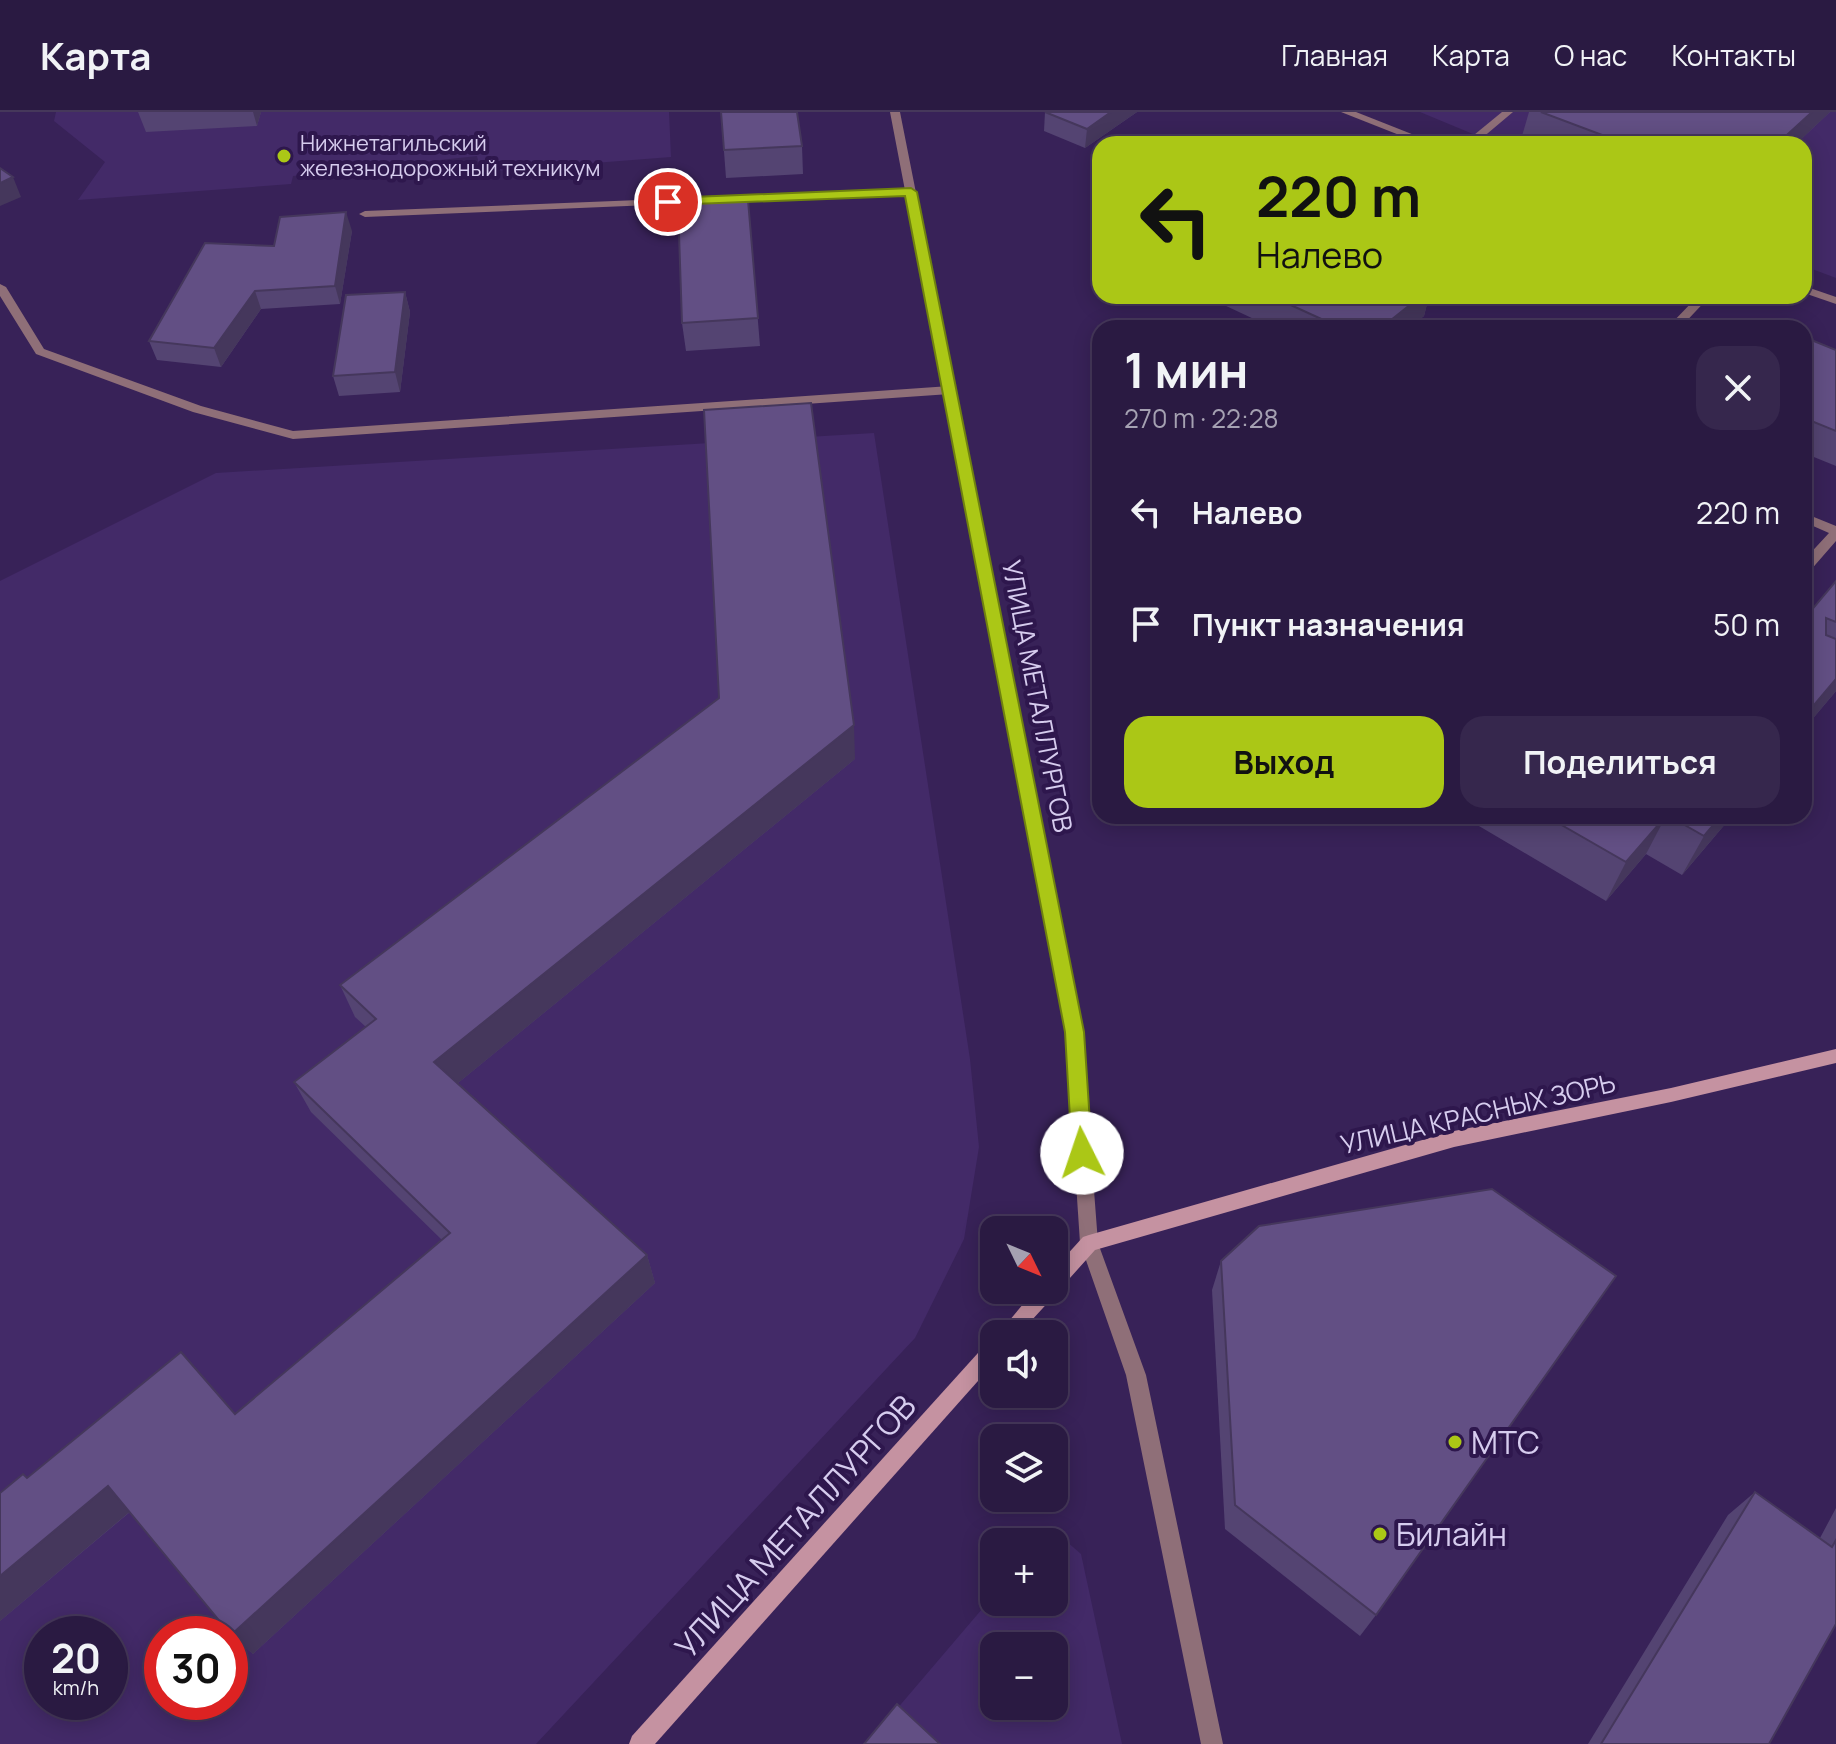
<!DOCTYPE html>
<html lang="ru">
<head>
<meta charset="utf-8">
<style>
  body { margin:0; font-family:Manrope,sans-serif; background:#36274d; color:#f1f3f6; height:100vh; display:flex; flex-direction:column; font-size:30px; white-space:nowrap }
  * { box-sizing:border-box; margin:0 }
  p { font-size:26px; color:#a5a1b2 }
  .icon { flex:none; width:44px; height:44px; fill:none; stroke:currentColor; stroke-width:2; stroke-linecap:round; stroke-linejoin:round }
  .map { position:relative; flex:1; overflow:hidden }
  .drawer { position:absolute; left:1092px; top:208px; width:720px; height:504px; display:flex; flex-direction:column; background:#2a1a42; border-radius:24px; box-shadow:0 4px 20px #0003,0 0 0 2px #46385b }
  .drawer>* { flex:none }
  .guide { position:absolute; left:1092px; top:24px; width:720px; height:168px; border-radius:24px; box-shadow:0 4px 20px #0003,0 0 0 2px #46385b; background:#abc716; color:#111; overflow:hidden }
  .needle { width:52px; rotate:133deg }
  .buttons { position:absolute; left:980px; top:1104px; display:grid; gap:16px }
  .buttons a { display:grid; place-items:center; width:88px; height:88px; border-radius:16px; background:#2a1a42; box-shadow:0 4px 20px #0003,0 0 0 2px #46385b; font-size:40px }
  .speed { position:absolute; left:24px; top:1504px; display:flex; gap:16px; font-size:40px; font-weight:700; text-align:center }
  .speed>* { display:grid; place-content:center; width:104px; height:104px; border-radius:50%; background:#2a1a42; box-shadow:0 4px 20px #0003,0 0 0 2px #46385b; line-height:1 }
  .speed small { font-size:20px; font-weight:400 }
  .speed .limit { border:12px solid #d22; background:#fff; color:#111 }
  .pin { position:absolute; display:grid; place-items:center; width:68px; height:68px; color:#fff; margin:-34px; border:4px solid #fff; border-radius:50%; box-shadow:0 2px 8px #0007 }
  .me { position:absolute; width:88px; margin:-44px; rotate:356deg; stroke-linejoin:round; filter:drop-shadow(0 0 6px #0008) }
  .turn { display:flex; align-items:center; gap:28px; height:168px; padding:0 32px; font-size:36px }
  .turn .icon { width:104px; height:104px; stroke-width:2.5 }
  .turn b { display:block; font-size:56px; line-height:68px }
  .round { display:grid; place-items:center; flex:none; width:84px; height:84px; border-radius:24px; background:#36274d }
  .overview { display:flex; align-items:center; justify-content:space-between; height:136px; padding:0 32px }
  h1 { font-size:48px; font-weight:700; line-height:60px }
  .action { display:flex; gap:16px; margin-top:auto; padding:16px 32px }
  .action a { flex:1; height:92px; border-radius:24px; background:#abc716; color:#111; font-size:32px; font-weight:700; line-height:92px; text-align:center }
  .action a+a { background:#36274d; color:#f1f3f6 }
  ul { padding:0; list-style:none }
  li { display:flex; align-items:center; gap:24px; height:112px; padding:0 32px }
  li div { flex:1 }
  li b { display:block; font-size:30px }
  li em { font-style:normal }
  header { display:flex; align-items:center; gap:48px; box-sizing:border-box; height:112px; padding:0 40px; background:#2a1a42; border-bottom:2px solid #46385b }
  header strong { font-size:38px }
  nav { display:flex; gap:44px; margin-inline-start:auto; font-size:28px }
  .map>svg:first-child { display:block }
  .built { fill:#432a68; fill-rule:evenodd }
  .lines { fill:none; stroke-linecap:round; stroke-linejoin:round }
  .service { fill:#8f6f78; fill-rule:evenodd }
  .minor { fill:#8f6f78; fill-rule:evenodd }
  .secondary { fill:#c592a1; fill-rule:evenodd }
  .wall { fill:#544472 }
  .shaded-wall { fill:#45375c }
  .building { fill:#624f84; stroke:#45375c; stroke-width:2 }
  .route { fill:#abc716; stroke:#6f810e; stroke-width:2 }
  .poi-dot { fill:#abc716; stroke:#2e174d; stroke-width:3 }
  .labels { text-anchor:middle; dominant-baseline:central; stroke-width:8; stroke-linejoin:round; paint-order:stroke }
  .far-poi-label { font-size:22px; fill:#d6ccee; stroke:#2e174d; text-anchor:start }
  .street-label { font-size:26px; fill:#d6ccee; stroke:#2e174d }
  .near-poi-label { font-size:32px; fill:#d6ccee; stroke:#2e174d; text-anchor:start }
  .near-street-label { font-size:32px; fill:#d6ccee; stroke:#2e174d }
</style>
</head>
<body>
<header>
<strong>Карта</strong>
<nav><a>Главная</a><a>Карта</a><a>О нас</a><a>Контакты</a></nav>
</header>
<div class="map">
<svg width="1836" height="1632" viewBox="0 0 1836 1632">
  <rect width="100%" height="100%" fill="#382258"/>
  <g class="built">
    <path d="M56,0h613l2,45 -190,15 -4,-16 -184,20 -2,8 -213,16 27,-38 -51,-41z"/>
    <path d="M1420,0h416v166l-32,-12v-122h-307z"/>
    <path d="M874,321l96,626 9,88 -15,92 -49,99 -379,406h-536v-1163l216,-108zM42,1522h68v68h-68zM162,1522h68v68h-68z"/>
    <path d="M1051,1416l30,26 41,190h-255l127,-149v7h60v-60h-15zM994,1534h60v60h-60z"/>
  </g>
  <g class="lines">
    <g class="service">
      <path d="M1502,0h11l-38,32h-12z"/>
      <path d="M911,77l4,1v4l-550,23 -6,-3 6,-3z"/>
      <path d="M0,172l6,3 38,62 157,57 92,25 657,-45 6,4 -6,4 -657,45 -100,-27 -157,-58 -36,-58z"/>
      <path d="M1698,184h12l-30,32h-13z"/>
      <path d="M1804,401l32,13v15l-27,31 -5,2v-14l25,-27 -25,-11z"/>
      <path d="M1089,1123l6,2 3,6 48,132 77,369h-22l-75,-369 -46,-132 3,-6z"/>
    </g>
    <g class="minor">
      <path d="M890,0h10l182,920 16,211 -3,6 -6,2 -6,-2 -3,-6 -14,-211z"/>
      <path d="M1341,0h15l81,32h-15z"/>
      <path d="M1804,174l32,11v7l-32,-11z"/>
    </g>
    <g class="secondary">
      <path d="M1836,937v14l-165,39 -217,45 -359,103 -34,38 -5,2 -2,6 -35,38h-21l37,-44h19v-21l29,-32 6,-2 365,-104 217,-43z"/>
      <path d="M994,1228v23l-339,381h-26l3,-8 355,-393z"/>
    </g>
  </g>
  <g class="wall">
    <path d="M138,0h123l-4,14 -111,6z"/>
    <path d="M721,0l81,34 1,28 -77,4z"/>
    <path d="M1045,0h92l-52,36 -41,-17z"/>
    <path d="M1529,0h301l-34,32h-252l-22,-8z"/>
    <path d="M748,88l12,146 -74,5 -4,-28z"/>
    <path d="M352,119l-12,73 -79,5 -40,58 -64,-7 -8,-19 125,-95z"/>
    <path d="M405,180l5,20 -10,80 -61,4 -6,-20z"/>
    <path d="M1207,184h222l-5,20 -15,12h-136l-66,-31z"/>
    <path d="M1804,225l32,13v116l-32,-13z"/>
    <path d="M1836,469v110l-32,38v-110z"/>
    <path d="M855,647l-397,324 189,172 8,28 -402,371 -22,-19 -101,-123 -130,109 23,-147 5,4 207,-64 207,-174 -131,-128 -17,-30 72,-55 -11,-10 -15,-32z"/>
    <path d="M1462,704h270l-50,59 -36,-21 -40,47z"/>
    <path d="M1221,1149l155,354 -16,21 -135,-107 -13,-239z"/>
    <path d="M1755,1380l65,46 16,-30v116l-67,120h-181l140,-229z"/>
  </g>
  <g class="shaded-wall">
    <path d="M253,0h8l-4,14z"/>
    <path d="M1111,0h26l-52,36 2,-19z"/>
    <path d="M1812,0h18l-34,32h-19z"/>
    <path d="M13,65l8,20 -21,9v-23z"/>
    <path d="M346,100l6,19 -12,73 -5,-18z"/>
    <path d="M255,179l6,18 -40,58 -7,-19z"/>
    <path d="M405,180l5,20 -10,80 -5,-20z"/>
    <path d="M1421,184h8l-5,20 -15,12h-28z"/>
    <path d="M1836,567v12l-32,38v-12z"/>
    <path d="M854,613l1,34 -408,333 -13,-30z"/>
    <path d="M1666,704l-20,38 -40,47 20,-39z"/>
    <path d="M1721,704h11l-50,59 22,-39z"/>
    <path d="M647,1143l8,28 -402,371 -22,-19z"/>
    <path d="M108,1374l25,23 -133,112v-45z"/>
  </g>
  <g class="building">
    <path d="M721,0h76l5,34 -78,4z"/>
    <path d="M1045,0h66l-24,17z"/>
    <path d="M1541,0h271l-35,32h-151z"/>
    <path d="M0,56l13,9 -13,6z"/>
    <path d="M748,88l10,118 -76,5 -4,-119z"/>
    <path d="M346,100l-11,74 -80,5 -41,57 -65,-7 56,-98 69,3 6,-29z"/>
    <path d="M405,180l-10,80 -62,4 13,-81z"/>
    <path d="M1271,184h150l-40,32h-40z"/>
    <path d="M1804,225l32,13v81l-32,-13z"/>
    <path d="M811,291l43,322 -420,337 213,193 -416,380 -123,-149 -108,90v-83l23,-19 4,4 154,-126 54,62 215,-181 -156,-151 82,-63 -36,-34 379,-287 -15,-288z"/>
    <path d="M1836,469v41l-10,-4v17l10,4v40l-32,38v-98z"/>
    <path d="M1546,704h120l-40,46z"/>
    <path d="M1669,704h52l-17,20z"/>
    <path d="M1492,1077l124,87 -240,339 -141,-110 -14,-244 38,-35z"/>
    <path d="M1755,1380l77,55 4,-7v84l-67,120h-168z"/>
    <path d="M897,1592l43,40h-76z"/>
  </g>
  <path class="route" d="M911,76l6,4 167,840 8,121 -10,8 -10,-8 -7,-121 -160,-836 -237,9 -6,-3 6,-4z"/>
  <g class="poi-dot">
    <circle cx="284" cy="44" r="8"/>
    <circle cx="1455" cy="1330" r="8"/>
    <circle cx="1380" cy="1422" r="8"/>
  </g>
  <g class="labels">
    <g class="far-poi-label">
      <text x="300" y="31">Нижнетагильский<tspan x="300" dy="25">железнодорожный техникум</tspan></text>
    </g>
    <g class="street-label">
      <text transform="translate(1038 584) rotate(79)">УЛИЦА МЕТАЛЛУРГОВ</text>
      <text transform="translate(1478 1001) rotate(-13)">УЛИЦА КРАСНЫХ ЗОРЬ</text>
    </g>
    <g class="near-poi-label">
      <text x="1471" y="1330">МТС</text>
      <text x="1396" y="1422">Билайн</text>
    </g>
    <g class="near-street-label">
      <text transform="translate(795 1414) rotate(-48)">УЛИЦА МЕТАЛЛУРГОВ</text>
    </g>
  </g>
</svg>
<div class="buttons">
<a><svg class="needle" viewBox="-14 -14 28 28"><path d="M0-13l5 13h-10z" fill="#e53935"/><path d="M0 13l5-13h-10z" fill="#a5a1b2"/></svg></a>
<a><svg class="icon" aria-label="sound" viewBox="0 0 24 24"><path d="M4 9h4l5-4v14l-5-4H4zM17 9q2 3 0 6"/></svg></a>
<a><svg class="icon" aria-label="layers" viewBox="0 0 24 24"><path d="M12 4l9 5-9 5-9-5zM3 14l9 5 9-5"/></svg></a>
<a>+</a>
<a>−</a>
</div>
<div class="speed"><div>20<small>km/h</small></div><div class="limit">30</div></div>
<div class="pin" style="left:668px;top:90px;background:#d93025"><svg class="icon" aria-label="arrive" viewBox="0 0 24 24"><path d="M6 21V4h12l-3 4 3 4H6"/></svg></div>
<svg class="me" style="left:1082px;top:1041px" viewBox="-20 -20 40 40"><circle r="19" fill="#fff"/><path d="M0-13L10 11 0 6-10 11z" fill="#abc716"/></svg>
<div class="guide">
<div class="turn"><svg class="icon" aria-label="left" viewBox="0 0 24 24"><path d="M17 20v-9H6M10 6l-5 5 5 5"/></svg><div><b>220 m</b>Налево</div></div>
</div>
<section class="drawer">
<div class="overview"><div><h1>1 мин</h1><p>270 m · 22:28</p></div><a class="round"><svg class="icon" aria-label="close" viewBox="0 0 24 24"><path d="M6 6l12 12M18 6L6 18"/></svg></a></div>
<ul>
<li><svg class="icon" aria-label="left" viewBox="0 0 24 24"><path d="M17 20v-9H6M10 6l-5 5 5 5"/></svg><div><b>Налево</b></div><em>220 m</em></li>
<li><svg class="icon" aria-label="arrive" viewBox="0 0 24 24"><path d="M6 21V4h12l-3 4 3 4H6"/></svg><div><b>Пункт назначения</b></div><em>50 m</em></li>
</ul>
<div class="action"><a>Выход</a><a>Поделиться</a></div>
</section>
</div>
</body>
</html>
